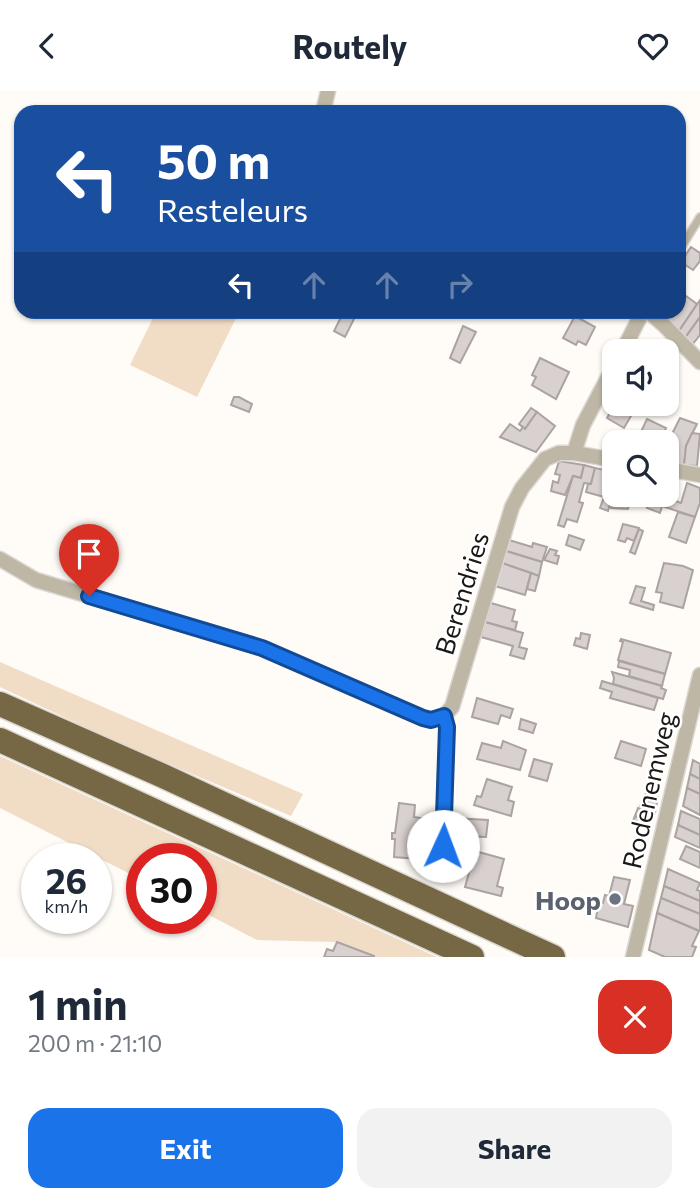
<!DOCTYPE html>
<html lang="en">
<head>
<meta charset="utf-8">
<style>
  body { margin:0; font-family:Commissioner,sans-serif; background:#f2f2f3; color:#1f2937; height:100vh; display:flex; flex-direction:column; font-size:26px; white-space:nowrap }
  * { box-sizing:border-box; margin:0 }
  p { font-size:23px; color:#747a83 }
  .icon { flex:none; width:38px; height:38px; fill:none; stroke:currentColor; stroke-width:2; stroke-linecap:round; stroke-linejoin:round }
  .map { position:relative; height:866px; overflow:hidden }
  .sheet { display:flex; flex-direction:column; background:#fff; flex:1 }
  .sheet>* { flex:none }
  .top-card { position:absolute; left:14px; top:14px; width:672px; height:214px; border-radius:21px; box-shadow:0 2px 5px #0004; background:#1a4fa0; color:#fff; overflow:hidden }
  .fabs { position:absolute; left:602px; top:248px; display:grid; gap:14px }
  .fabs a { display:grid; place-items:center; width:77px; height:77px; border-radius:14px; background:#fff; box-shadow:0 2px 5px #0004; font-size:35px }
  .speed { position:absolute; left:21px; top:752px; display:flex; gap:14px; font-size:35px; font-weight:700; text-align:center }
  .speed>* { display:grid; place-content:center; width:91px; height:91px; border-radius:50%; background:#fff; box-shadow:0 2px 5px #0004; line-height:1 }
  .speed small { font-size:18px; font-weight:400 }
  .speed .limit { border:10px solid #d22; background:#fff; color:#111 }
  .pin { position:absolute; display:grid; place-items:center; width:60px; height:60px; color:#fff; margin:-72px -30px; border-radius:50% 50% 50% 0; rotate:-45deg; box-shadow:0 0 7px #0007 }
  .pin .icon { rotate:45deg }
  .me { position:absolute; width:77px; margin:-38px; rotate:2deg; stroke-linejoin:round; filter:drop-shadow(0 0 5px #0008) }
  .turn { display:flex; align-items:center; gap:24px; height:147px; padding:0 28px; font-size:32px }
  .turn .icon { width:91px; height:91px; stroke-width:2.5 }
  .turn b { display:block; font-size:49px; line-height:60px }
  .lanes { display:flex; align-items:center; height:66px; padding:0 28px; background:#0003; justify-content:center; gap:35px; direction:ltr }
  .lanes .off { opacity:.35 }
  .round { display:grid; place-items:center; flex:none; width:74px; height:74px; border-radius:21px; background:#f2f2f3 }
  .head { display:flex; align-items:center; justify-content:space-between; height:119px; padding:0 28px }
  h1 { font-size:42px; font-weight:700; line-height:52px }
  .action { display:flex; gap:14px; margin-top:auto; padding:14px 28px }
  .action a { flex:1; height:80px; border-radius:21px; background:#1a73e8; color:#fff; font-size:28px; font-weight:700; line-height:80px; text-align:center }
  .action a+a { background:#f2f2f3; color:#1f2937 }
  header { display:flex; justify-content:space-between; align-items:center; height:91px; padding:0 28px; background:#fff; font-size:32px; font-weight:700 }
  .map>svg:first-child { display:block }
  .green { fill:#f1dcc6 }
  .building { fill:#d9d1cf; stroke:#aba3a1; stroke-width:2 }
  .lines { fill:none; stroke-linecap:round; stroke-linejoin:round }
  .lane-casing { stroke:#dbd7d2; stroke-width:10 }
  .street-casing { stroke:#dbd7d2; stroke-width:17 }
  .highway-casing { stroke:#dbd7d2; stroke-width:27 }
  .lane { stroke:#beb7a6; stroke-width:7 }
  .street { stroke:#beb7a6; stroke-width:14 }
  .highway { stroke:#776845; stroke-width:24 }
  .route-casing { stroke:#114b97; stroke-width:18 }
  .route { stroke:#1a73e8; stroke-width:12 }
  .worship-dot { fill:#6b7280; stroke:#fff; stroke-width:2.5 }
  .labels { text-anchor:middle; dominant-baseline:central; stroke-width:5; stroke-linejoin:round; paint-order:stroke }
  .street-label { font-size:26px; fill:#1b1917; stroke:#fff }
  .worship-label { font-size:26px; font-weight:bold; fill:#5b616d; stroke:#fff; text-anchor:end }
</style>
</head>
<body>
<header><svg class="icon" aria-label="back" viewBox="0 0 24 24"><path d="M15 5l-7 7 7 7"/></svg>Routely<svg class="icon" aria-label="heart" viewBox="0 0 24 24"><path d="M12 20l-8-8c-3-5 5-10 8-4 3-6 11-1 8 4z"/></svg></header>
<div class="map">
<svg width="700" height="866" viewBox="0 0 700 866">
  <rect width="100%" height="100%" fill="#fffbf6"/>
  <g class="green">
    <path d="M156,221h83l-42,85 -67,-32z"/>
    <path d="M0,571l303,132 -12,22 -174,-74 -117,-55z"/>
    <path d="M0,665l437,201h-63l-39,-15 -78,-2 -56,-29v-52h-59v21l-142,-72z"/>
  </g>
  <g class="building">
    <path d="M691,156l9,6v8l-7,9 -12,-8z"/>
    <path d="M679,200l18,13 -18,27 -12,-12 5,-8h7z"/>
    <path d="M700,209v17l-15,21 -6,-7z"/>
    <path d="M343,222l11,6 -9,18 -11,-6z"/>
    <path d="M575,225l20,11 -9,18 -8,-4 -2,4 -13,-7z"/>
    <path d="M700,226v18l-8,10 -7,-7z"/>
    <path d="M463,235l13,6 -16,31 -10,-5z"/>
    <path d="M540,267l29,14 -13,27 -24,-14 4,-8 -4,-2z"/>
    <path d="M234,306h5l13,7 -3,8 -18,-7z"/>
    <path d="M615,313h23l-14,24 -17,-10z"/>
    <path d="M531,317l6,4 -12,17 -6,-5z"/>
    <path d="M537,321l18,14 -19,26 -36,-15 10,-13 10,7 3,-4 2,2z"/>
    <path d="M680,327l17,6 -11,22 -2,19 -12,-2 2,-15 -7,-4z"/>
    <path d="M647,328l19,9 -5,15h-22l-2,-3z"/>
    <path d="M692,342l8,1 -3,32 -13,-1 2,-19z"/>
    <path d="M559,370l25,4 -3,13 -8,-2 -8,19 -14,-4 2,-10 5,2 2,-8 -5,-1z"/>
    <path d="M584,374l11,3 -4,16 -7,-1 -5,19 4,1 -6,19 -10,-3 -3,8 -6,-2 15,-49 8,2z"/>
    <path d="M595,377l19,4v16l-6,23 -8,-3 4,-11 -18,-5 2,-8h3z"/>
    <path d="M687,392l13,5v15l-5,14 -39,-13 3,-9 -1,5 6,2 1,-5 16,6z"/>
    <path d="M614,397v7h17l-3,14 -17,-1z"/>
    <path d="M651,404h8l-3,9 6,2 -2,7 -13,-5z"/>
    <path d="M678,421l17,5 -9,26 -17,-6z"/>
    <path d="M623,433l16,4 -5,13 -7,-3 -2,4 -7,-2z"/>
    <path d="M639,438l4,2 -8,23 -5,-2z"/>
    <path d="M569,444l15,5 -4,10 -14,-5z"/>
    <path d="M509,449l23,7 1,-4 14,4 -5,15 -36,-11z"/>
    <path d="M550,458l7,2 -2,4 4,1 -2,8 -13,-4z"/>
    <path d="M506,460l36,11 -3,14 -37,-13z"/>
    <path d="M502,472l29,10 -6,22 -30,-9z"/>
    <path d="M664,472l19,3 10,4 -10,38 -23,-6 2,-9 -6,-1z"/>
    <path d="M531,482l8,3 -4,15 -8,-2z"/>
    <path d="M636,495l9,2 -4,13 13,4 -1,5 -23,-7z"/>
    <path d="M491,512l24,7 -3,11 5,1 -2,8 -30,-8z"/>
    <path d="M485,531l38,11 -4,14 8,2 -3,10 -14,-4 3,-9 -32,-9z"/>
    <path d="M581,542l9,2 -3,14 -13,-4 2,-7 4,1z"/>
    <path d="M621,548l50,14 -6,21 -47,-14 5,-18 -3,-1z"/>
    <path d="M619,570l46,13 -3,12 -33,-10 1,-6 -12,-3z"/>
    <path d="M612,581l50,14 -1,2 5,2 -3,9 -50,-15 1,-6z"/>
    <path d="M602,590l56,17 -4,12 -44,-12 2,-6 -12,-4z"/>
    <path d="M477,607l36,11 -3,9 -9,-3 -3,9 -26,-7z"/>
    <path d="M521,628l15,5 -3,9 -14,-4z"/>
    <path d="M503,650l23,9 -6,20 -43,-11 5,-16 19,5z"/>
    <path d="M621,650l25,8 -5,17 -26,-8z"/>
    <path d="M534,668l18,5 -5,17 -18,-5z"/>
    <path d="M693,669l7,4v15l-10,-5z"/>
    <path d="M690,683l10,5v15l-13,-6z"/>
    <path d="M487,688l25,8 -4,13 6,2 -3,14 -37,-11 3,-9 4,1z"/>
    <path d="M687,697l13,6v21l-17,-9z"/>
    <path d="M646,702l12,4 -3,16 -15,-7z"/>
    <path d="M399,712l16,2 -1,12 7,1 -4,41 -23,-2 1,-18h-3v-6h3z"/>
    <path d="M638,717l14,6 -3,8 -14,-6z"/>
    <path d="M681,720l19,8v16l-22,-10z"/>
    <path d="M635,725l14,6 -3,7 -14,-6z"/>
    <path d="M452,727l36,2 -2,17 -28,-1 -1,16 -6,-1z"/>
    <path d="M678,734l22,10v13l-25,-11z"/>
    <path d="M686,755l14,6v16l-20,-9z"/>
    <path d="M475,760l29,8 -7,27 6,2 -2,8 -36,-9z"/>
    <path d="M668,778l32,14 -3,7 3,1v10l-36,-15z"/>
    <path d="M614,786l16,3 -6,24 9,2 -5,21 -32,-9 3,-16 4,1 2,-8 4,1z"/>
    <path d="M664,795l36,15v13l-39,-16z"/>
    <path d="M661,807l39,16v17l-43,-18z"/>
    <path d="M657,822l42,18 -7,15 4,1 -4,10h-27l-16,-7z"/>
    <path d="M337,851l37,14v1h-50l3,-8 6,2z"/>
  </g>
  <g class="lines">
    <defs>
      <path id="lane" d="M679,160l21,-34"/>
      <g id="street">
        <path d="M323,21l5,-21"/>
        <path d="M648,220l18,16 34,35"/>
        <path d="M622,261l21,-41"/>
        <path d="M574,362l9,-28 31,-59"/>
        <path d="M667,378l33,6"/>
        <path d="M0,468l36,21 226,68 161,70 8,2 13,-4"/>
        <path d="M442,782l5,-146 -3,-11 8,-9 60,-200 10,-19 23,-29 14,-6h15l40,7"/>
        <path d="M633,866l67,-282"/>
      </g>
      <g id="highway">
        <path d="M0,613l161,71 392,182"/>
        <path d="M0,649l472,217"/>
      </g>
    </defs>
    <use href="#lane" class="lane-casing"/>
    <use href="#street" class="street-casing"/>
    <use href="#highway" class="highway-casing"/>
    <use href="#lane" class="lane"/>
    <use href="#street" class="street"/>
    <use href="#highway" class="highway"/>
  </g>
  <g class="lines">
    <defs>
      <path id="route" d="M89,505l173,52 161,70 8,2 13,-4 3,11 -4,119"/>
    </defs>
    <use href="#route" class="route-casing"/>
    <use href="#route" class="route"/>
  </g>
  <circle class="worship-dot" cx="615" cy="808" r="7"/>
  <g class="labels">
    <g class="street-label">
      <text transform="translate(461 502) rotate(-73)">Berendries</text>
      <text transform="translate(648 699) rotate(-77)">Rodenemweg</text>
    </g>
    <g class="worship-label">
      <text x="601" y="808">Hoop</text>
    </g>
  </g>
</svg>
<div class="fabs">
<a><svg class="icon" aria-label="sound" viewBox="0 0 24 24"><path d="M4 9h4l5-4v14l-5-4H4zM17 9q2 3 0 6"/></svg></a>
<a><svg class="icon" aria-label="search" viewBox="0 0 24 24"><circle cx="10" cy="10" r="6"/><path d="M15 15l6 6"/></svg></a>
</div>
<div class="speed"><div>26<small>km/h</small></div><div class="limit">30</div></div>
<div class="pin" style="left:89px;top:505px;background:#d93025"><svg class="icon" aria-label="arrive" viewBox="0 0 24 24"><path d="M6 21V4h12l-3 4 3 4H6"/></svg></div>
<svg class="me" style="left:443px;top:755px" viewBox="-20 -20 40 40"><circle r="19" fill="#fff"/><path d="M0-13L10 11 0 6-10 11z" fill="#1a73e8"/></svg>
<div class="top-card">
<div class="turn"><svg class="icon" aria-label="left" viewBox="0 0 24 24"><path d="M17 20v-9H6M10 6l-5 5 5 5"/></svg><div><b>50 m</b>Resteleurs</div></div>
<div class="lanes"><svg class="icon" aria-label="left" viewBox="0 0 24 24"><path d="M17 20v-9H6M10 6l-5 5 5 5"/></svg><svg class="icon off" aria-label="ahead" viewBox="0 0 24 24"><path d="M12 20V5M6 11l6-6 6 6"/></svg><svg class="icon off" aria-label="ahead" viewBox="0 0 24 24"><path d="M12 20V5M6 11l6-6 6 6"/></svg><svg class="icon off" aria-label="right" viewBox="0 0 24 24"><path d="M7 20v-9h11M14 6l5 5-5 5"/></svg></div>
</div>
</div>
<section class="sheet">
<div class="head"><div><h1>1 min</h1><p>200 m · 21:10</p></div><a class="round" style="background:#d93025;color:#fff"><svg class="icon" aria-label="close" viewBox="0 0 24 24"><path d="M6 6l12 12M18 6L6 18"/></svg></a></div>
<div class="action"><a>Exit</a><a>Share</a></div>
</section>
</body>
</html>
